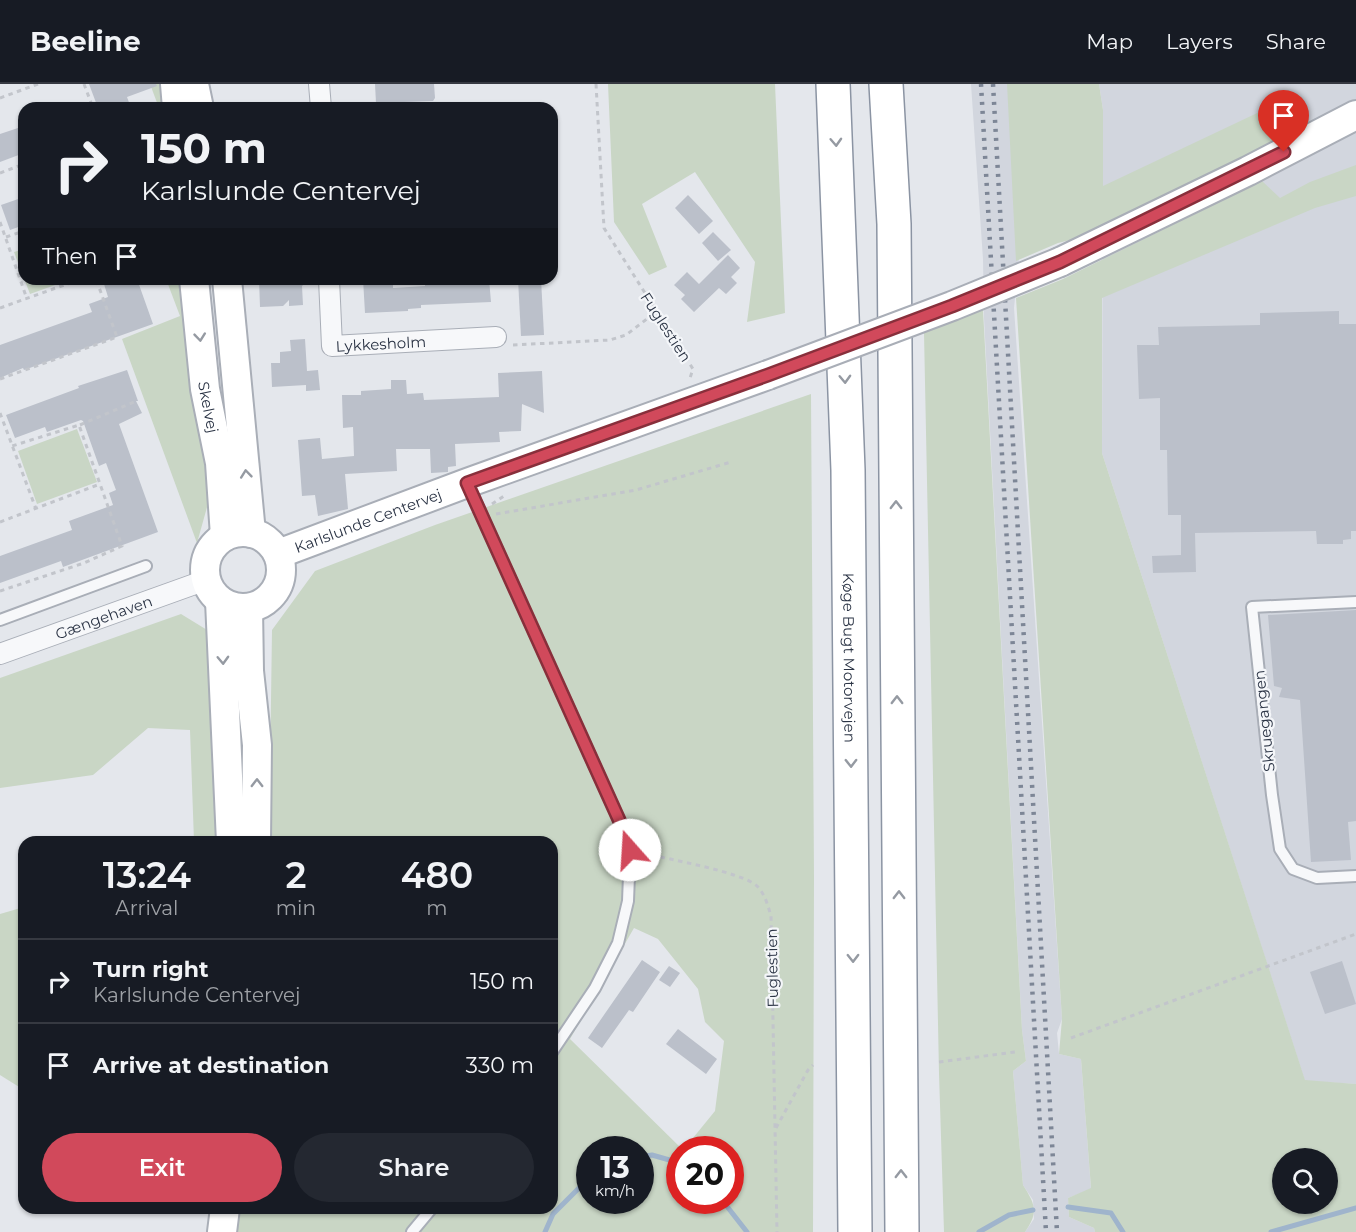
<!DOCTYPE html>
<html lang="en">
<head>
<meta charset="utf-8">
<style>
  body { margin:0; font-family:Montserrat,sans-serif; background:#242831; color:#f1f3f6; height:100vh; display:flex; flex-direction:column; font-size:22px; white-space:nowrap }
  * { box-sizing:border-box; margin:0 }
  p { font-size:20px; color:#9ea1a6 }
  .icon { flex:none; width:33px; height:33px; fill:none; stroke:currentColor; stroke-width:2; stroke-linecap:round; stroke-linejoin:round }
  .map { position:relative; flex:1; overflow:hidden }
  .panel { position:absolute; left:18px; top:752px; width:540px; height:378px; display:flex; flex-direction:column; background:#171b24; border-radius:18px; box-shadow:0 2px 4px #0004 }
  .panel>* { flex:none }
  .guide { position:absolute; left:18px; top:18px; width:540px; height:183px; border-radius:18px; box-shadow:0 2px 4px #0004; background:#171b24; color:#f1f3f6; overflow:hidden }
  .fabs { position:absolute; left:1272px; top:1064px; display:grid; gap:12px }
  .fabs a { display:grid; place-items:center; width:66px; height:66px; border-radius:50%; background:#171b24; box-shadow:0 2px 4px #0004; font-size:30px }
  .speed { position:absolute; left:576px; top:1052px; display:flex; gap:12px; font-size:30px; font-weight:700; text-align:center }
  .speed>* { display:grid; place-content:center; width:78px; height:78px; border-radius:50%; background:#171b24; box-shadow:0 2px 4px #0004; line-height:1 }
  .speed small { font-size:15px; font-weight:400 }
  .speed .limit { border:9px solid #d22; background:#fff; color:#111 }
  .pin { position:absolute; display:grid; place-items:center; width:51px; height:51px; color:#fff; margin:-62px -26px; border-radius:50% 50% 50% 0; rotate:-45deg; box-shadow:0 0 6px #0007 }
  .pin .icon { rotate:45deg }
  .me { position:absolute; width:66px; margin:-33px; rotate:341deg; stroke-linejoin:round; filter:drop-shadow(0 0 4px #0008) }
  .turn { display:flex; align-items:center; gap:21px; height:126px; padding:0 24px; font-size:27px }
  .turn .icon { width:78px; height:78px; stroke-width:2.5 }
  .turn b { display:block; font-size:42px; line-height:51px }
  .then { display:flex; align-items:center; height:57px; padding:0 24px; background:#0003; gap:12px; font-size:22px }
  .eta { display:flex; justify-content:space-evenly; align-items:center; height:102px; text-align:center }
  .eta b { font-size:36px; font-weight:600; line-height:42px }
  .cta { display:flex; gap:12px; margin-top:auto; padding:12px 24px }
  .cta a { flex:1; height:69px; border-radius:36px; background:#d1495b; color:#fff; font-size:24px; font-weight:600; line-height:69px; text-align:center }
  .cta a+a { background:#242831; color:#f1f3f6 }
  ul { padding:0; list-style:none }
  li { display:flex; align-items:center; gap:18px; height:84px; padding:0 24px; border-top:2px solid #363941 }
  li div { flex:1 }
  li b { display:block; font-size:22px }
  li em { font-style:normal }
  header { display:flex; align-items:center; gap:36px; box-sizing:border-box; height:84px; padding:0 30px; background:#171b24; border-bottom:2px solid #363941 }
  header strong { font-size:28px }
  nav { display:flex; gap:33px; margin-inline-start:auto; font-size:21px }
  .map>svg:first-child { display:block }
  .built { fill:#d2d6de }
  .green { fill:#c9d6c5; fill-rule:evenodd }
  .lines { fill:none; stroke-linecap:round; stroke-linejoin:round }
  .stream { stroke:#9fb4cc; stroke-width:5 }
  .building { fill:#bbc0ca }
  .lane-casing { stroke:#a9aeb7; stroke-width:14 }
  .street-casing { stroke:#a9aeb7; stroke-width:22 }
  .secondary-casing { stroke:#a9aeb7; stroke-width:32 }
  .highway-casing { stroke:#8b94a3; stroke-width:36 }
  .path { stroke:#c2c5cb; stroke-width:3; stroke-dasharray:4.5 4.5; stroke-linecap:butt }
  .lane { stroke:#f7f8fa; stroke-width:10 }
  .street { stroke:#f7f8fa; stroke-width:20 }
  .secondary { stroke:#fff; stroke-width:28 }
  .highway { stroke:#fff; stroke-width:33 }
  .rail { stroke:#7d8696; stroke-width:4.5; stroke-dasharray:3 6; stroke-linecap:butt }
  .secondary-bridge-casing { stroke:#a9aeb7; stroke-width:32; stroke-linecap:butt }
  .secondary-bridge { stroke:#fff; stroke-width:28 }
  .oneway { stroke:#959aa2 }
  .route-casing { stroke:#882f3b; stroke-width:15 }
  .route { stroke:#d1495b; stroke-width:10 }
  .labels { text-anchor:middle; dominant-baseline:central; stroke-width:4.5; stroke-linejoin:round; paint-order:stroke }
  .street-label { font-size:15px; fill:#2b3445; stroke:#f4f6f9 }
</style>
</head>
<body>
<header>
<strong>Beeline</strong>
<nav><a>Map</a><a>Layers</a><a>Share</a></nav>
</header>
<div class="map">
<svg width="1356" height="1148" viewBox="0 0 1356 1148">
  <rect width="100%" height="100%" fill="#e4e7ec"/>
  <g class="built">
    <path d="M971,0h38l10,174 -5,50 48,711 -5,14 2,21 22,5 10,130 -23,9 1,19 25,11 1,4h-70l9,-13 -1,-19 -10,-15 -10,-114 13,-10 -4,-31 -38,-712 -1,-59z"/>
    <path d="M1099,0h257v1000l-51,-3 -203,-628 1,-343z"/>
  </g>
  <g class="green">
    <path d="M150,0h19l2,24h-12z"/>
    <path d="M608,0h167l10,229 -38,9 8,-60 -60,-90 -53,32 25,63 -18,8 -35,-53z"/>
    <path d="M1007,0h92l4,26v76l186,-88 11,35 -198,99 -44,11 -42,18z"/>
    <path d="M1356,81v31l-41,12 -213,90v155l203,627 51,4v148h-261l-1,-4 -25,-11 -1,-19 23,-10 -10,-129 -22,-5 3,-35 -46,-721 47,-19 199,-98 18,17 30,-16zM1282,1074h46v45h-46z"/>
    <path d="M24,165v30h48l-42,15 -16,-42z"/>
    <path d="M166,195h22l23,214 -14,50 -75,-204 58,-23z"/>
    <path d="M983,226l39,720 4,31 -13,10 10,114c12,19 16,27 2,47h-81l-5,-159 -15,-740z"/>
    <path d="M811,310l3,484 -1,354h-580l3,-24h316v-366l-283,-1 3,-211 43,-59 120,-46zM634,844l24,11 40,50 7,33 19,19 -9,70 -31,38h46v51h-50v-51h2l-112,-110zM590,1065h50v51h-50z"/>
    <path d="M77,345l20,53 -60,22 -19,-53z"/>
    <path d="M181,530l31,19 10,208h-28l-4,-111 -42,-2 -55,47 -93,13v-110z"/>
    <path d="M24,823v183l-24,-15v-161z"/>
  </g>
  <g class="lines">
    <g class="stream">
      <path d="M640,1073l12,-2 28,8"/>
      <path d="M722,1116l25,32"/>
      <path d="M1068,1123l43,6 12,19"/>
      <path d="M545,1148l8,-18 37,-37"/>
      <path d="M979,1148l30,-17 24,-5"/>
      <path d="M1271,1148l85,-24"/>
    </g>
  </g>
  <g class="building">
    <path d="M89,0h67l1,2 -30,11 4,11h-33z"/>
    <path d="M375,0h59l1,14 -2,3 -57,2z"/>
    <path d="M24,42v27l-24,9v-28z"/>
    <path d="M688,111l25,26 -14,13 -24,-26z"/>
    <path d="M24,113v28l-14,5 -9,-25z"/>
    <path d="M713,148l18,18 -13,11 -16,-18z"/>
    <path d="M728,171l12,13 -9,9 6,6 -11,11 -7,-6 -25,24 -13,-13 4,-4 -11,-10 13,-13 12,12z"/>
    <path d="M117,195h20l16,45 -129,46 -1,-2 -23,10v-33l92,-33 -3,-8 19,-7 -4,-13z"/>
    <path d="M259,195h50l-7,7 1,19 -14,1v-6l-6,6 -23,1z"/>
    <path d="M363,195h30v9l32,-2v-7h64l2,23 -70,3v3l-13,1v2l-43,2z"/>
    <path d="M518,195h23l3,56 -23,1z"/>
    <path d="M1339,227v13h17v207h-5v8l-8,1v4h-26l-1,-13 -121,2 1,39 -43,1 -1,-17 29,-1v-40h-13l-1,-65h-7v-52l-21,1 -2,-54h22l-1,-18 102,-2v-12z"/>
    <path d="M305,255l2,32 11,-1 2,20 -14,1v-6l-34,2 -1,-24h9v-11l11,-1 -1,-11z"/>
    <path d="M127,286l11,31h-2l6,12 -23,11 39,108 -95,35 -2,-6 -61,22v-27l72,-26 -3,-9 44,-16 -4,-12 7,-3 -10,-27 -7,3 -16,-45 -2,-1 -34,12 -2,-5 -30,11 -9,-23 73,-27 -1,-2z"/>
    <path d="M542,287l2,42 -22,-9 -1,27 -22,1 1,10 -45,2 1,22 -8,1v5l-17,1 -1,-24h-34l1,22 -52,3 3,35 -30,7 -3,-21 -13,1 -4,-56 22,-2 2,21 32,-3 -1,-29 -10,1 -1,-33h19v-4l30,-2v-9h15l1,14 16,-1 1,7 75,-3 -1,-24z"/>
    <path d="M1356,526v211l-8,1 3,38 -40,2 -11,-162 -21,-3 3,-9 -8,-2 -6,-71z"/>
    <path d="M642,876l18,12 -27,40 -4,-2 -27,38 -14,-10z"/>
    <path d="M1342,877l14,43 -31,10 -15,-42z"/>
    <path d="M669,882l11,7 -10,14 -11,-7z"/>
    <path d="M678,945l39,30 -11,15 -40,-30z"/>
  </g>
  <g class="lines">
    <defs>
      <g id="lane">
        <path d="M468,401l152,337 10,28 -2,51 -10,42 -23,45 -43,64"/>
        <path d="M1356,518l-104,5 20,188 8,54 13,20 24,9 39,-2"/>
        <path d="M0,536l146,-54"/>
        <path d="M412,1148l20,-24"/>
      </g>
      <g id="street">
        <path d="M319,0l2,24"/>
        <path id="s1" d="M329,195l3,67 164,-9"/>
        <path id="s2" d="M0,570l206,-74"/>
      </g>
      <g id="secondary">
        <path d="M175,0l2,24"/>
        <path d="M194,0l5,24"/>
        <path d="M1060,178l188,-91 108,-56"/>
        <path id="s3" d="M194,195l11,110 15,74 5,73"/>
        <path d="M227,195l24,254"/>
        <circle cx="243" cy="486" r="38"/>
        <path id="s4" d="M278,470l189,-71 301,-108"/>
        <path d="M220,517l11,241"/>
        <path d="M248,524l1,63 8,74 -1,97"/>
        <path d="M222,1148l3,-24"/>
      </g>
      <g id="highway">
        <path id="s5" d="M833,0l15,386 7,762"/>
        <path d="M886,0l8,140 8,1008"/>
      </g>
    </defs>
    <use href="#lane" class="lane-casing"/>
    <use href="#street" class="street-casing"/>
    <use href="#secondary" class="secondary-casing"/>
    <use href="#highway" class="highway-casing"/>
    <g class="path">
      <path d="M84,0l9,24"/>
      <path d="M596,0l8,144 89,141 -3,9"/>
      <path d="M0,14l38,-14"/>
      <path d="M0,89l24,-9"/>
      <path d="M0,138l27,77"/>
      <path d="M6,153l18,-6"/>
      <path d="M0,224l81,-29"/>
      <path d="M513,261l97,-5 16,-5 30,-23"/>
      <path d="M0,295l117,-42 -21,-58"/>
      <path d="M0,329l36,96"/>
      <path d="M80,341l54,-23"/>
      <path d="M492,420l12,-8"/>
      <path d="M496,430l140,-24 95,-28"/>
      <path d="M0,438l100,-38"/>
      <path d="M0,507l84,-28 38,-17 -43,-121 -67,21"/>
      <path d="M643,769c24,6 99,19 114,33 8,8 11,20 14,30l6,316"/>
      <path d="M1071,954l285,-104"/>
      <path d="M939,978l76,-10"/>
      <path d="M776,1044l32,-58 5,-5"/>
    </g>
    <use href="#lane" class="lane"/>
    <use href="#street" class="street"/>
    <use href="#secondary" class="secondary"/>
    <use href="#highway" class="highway"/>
    <g class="rail">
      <path d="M981,0l65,1148"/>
      <path d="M993,0l64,1148"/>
    </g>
    <defs>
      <path id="secondary-bridge" d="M768,291l184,-69 108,-44"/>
    </defs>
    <use href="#secondary-bridge" class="secondary-bridge-casing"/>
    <use href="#secondary-bridge" class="secondary-bridge"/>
  </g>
  <defs><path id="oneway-chevron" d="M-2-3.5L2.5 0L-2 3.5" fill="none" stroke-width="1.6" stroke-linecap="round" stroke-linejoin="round" transform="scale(1.5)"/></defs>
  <g class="oneway">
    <use href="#oneway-chevron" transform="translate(836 58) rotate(87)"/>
    <use href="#oneway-chevron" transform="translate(200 253) rotate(84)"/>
    <use href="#oneway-chevron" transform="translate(845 295) rotate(88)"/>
    <use href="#oneway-chevron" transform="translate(246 390) rotate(-96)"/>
    <use href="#oneway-chevron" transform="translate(896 421) rotate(-90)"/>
    <use href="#oneway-chevron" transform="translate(223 576) rotate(88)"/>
    <use href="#oneway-chevron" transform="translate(897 616) rotate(-90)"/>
    <use href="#oneway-chevron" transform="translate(851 679) rotate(89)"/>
    <use href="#oneway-chevron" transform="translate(257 699) rotate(-90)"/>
    <use href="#oneway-chevron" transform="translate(899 811) rotate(-90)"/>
    <use href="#oneway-chevron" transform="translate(853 874) rotate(89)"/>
    <use href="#oneway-chevron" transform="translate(901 1090) rotate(-90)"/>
  </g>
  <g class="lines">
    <defs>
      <path id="route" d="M630,766l-10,-28 -153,-339 301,-108 184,-69 108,-44 224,-110"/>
    </defs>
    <use href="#route" class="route-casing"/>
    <use href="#route" class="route"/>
  </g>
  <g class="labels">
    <g class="street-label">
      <text transform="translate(666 243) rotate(57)">Fuglestien</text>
      <text stroke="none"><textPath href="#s1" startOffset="116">Lykkesholm</textPath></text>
      <text stroke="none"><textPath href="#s3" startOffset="129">Skelvej</textPath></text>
      <text stroke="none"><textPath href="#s4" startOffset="96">Karlslunde Centervej</textPath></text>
      <text stroke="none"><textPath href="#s2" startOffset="110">Gængehaven</textPath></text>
      <text stroke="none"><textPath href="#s5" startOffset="574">Køge Bugt Motorvejen</textPath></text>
      <text transform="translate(1264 637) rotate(-96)">Skruegangen</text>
      <text transform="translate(772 884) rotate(-91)">Fuglestien</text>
    </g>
  </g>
</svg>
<div class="fabs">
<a><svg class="icon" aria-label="search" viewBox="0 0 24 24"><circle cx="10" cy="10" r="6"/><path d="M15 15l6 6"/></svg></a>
</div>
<div class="speed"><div>13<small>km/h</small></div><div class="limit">20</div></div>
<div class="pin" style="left:1284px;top:68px;background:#d93025"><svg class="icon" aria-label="arrive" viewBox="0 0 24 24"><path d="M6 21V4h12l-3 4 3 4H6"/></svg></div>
<svg class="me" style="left:630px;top:766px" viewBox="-20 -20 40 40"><circle r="19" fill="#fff"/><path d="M0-13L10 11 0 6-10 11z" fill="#d1495b"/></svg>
<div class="guide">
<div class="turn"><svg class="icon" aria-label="right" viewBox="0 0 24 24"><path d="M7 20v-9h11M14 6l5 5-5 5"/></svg><div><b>150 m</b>Karlslunde Centervej</div></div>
<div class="then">Then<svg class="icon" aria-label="arrive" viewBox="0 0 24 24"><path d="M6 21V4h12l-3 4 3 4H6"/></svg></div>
</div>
<section class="panel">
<div class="eta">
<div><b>13:24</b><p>Arrival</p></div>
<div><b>2</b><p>min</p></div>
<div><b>480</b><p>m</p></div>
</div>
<ul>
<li><svg class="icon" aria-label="right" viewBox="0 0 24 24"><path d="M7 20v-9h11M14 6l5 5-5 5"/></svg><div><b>Turn right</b><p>Karlslunde Centervej</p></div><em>150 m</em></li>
<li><svg class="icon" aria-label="arrive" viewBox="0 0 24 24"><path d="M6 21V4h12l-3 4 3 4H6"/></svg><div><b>Arrive at destination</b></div><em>330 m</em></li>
</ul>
<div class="cta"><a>Exit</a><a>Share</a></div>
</section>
</div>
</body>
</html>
